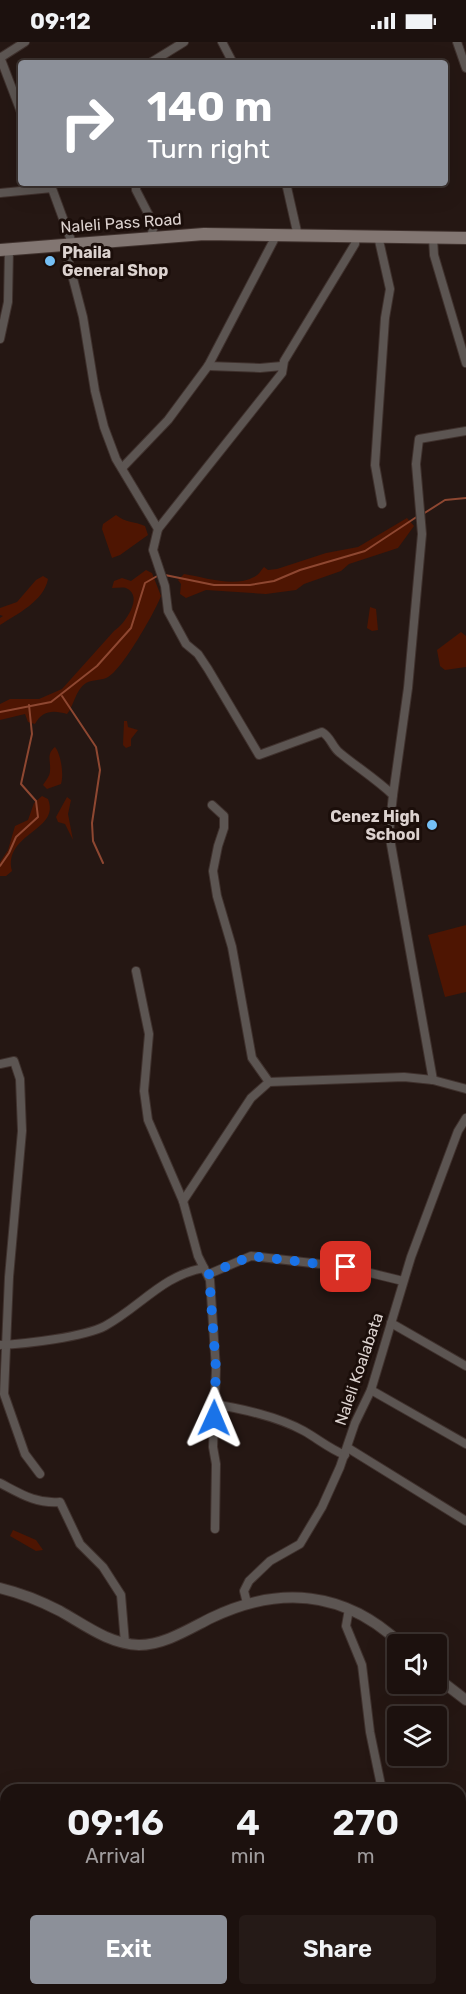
<!DOCTYPE html>
<html lang="en">
<head>
<meta charset="utf-8">
<style>
  body { margin:0; font-family:Rubik,sans-serif; background:#251a17; color:#f1f3f6; height:100vh; display:flex; flex-direction:column; font-size:22px; white-space:nowrap }
  * { box-sizing:border-box; margin:0 }
  p { font-size:20px; color:#a09d9e }
  .icon { flex:none; width:33px; height:33px; fill:none; stroke:currentColor; stroke-width:2; stroke-linecap:round; stroke-linejoin:round }
  .map { position:relative; flex:1; overflow:hidden }
  .side { position:absolute; left:0px; top:1742px; width:466px; height:212px; display:flex; flex-direction:column; background:#1c110e; border-radius:18px 18px 0 0; box-shadow:0 6px 24px #0002,0 0 0 2px #3a312e }
  .side>* { flex:none }
  .hud { position:absolute; left:18px; top:18px; width:430px; height:126px; border-radius:6px; box-shadow:0 6px 24px #0002,0 0 0 2px #3a312e; background:#8c9099; color:#fff; overflow:hidden }
  .buttons { position:absolute; left:387px; top:1592px; display:grid; gap:12px }
  .buttons a { display:grid; place-items:center; width:60px; height:60px; border-radius:6px; background:#1c110e; box-shadow:0 6px 24px #0002,0 0 0 2px #3a312e; font-size:30px }
  .pin { position:absolute; display:grid; place-items:center; width:51px; height:51px; color:#fff; margin:-26px; border-radius:12px; box-shadow:0 3px 9px #0006 }
  .me { position:absolute; width:66px; margin:-33px; rotate:1deg; stroke-linejoin:round; filter:drop-shadow(0 0 4px #0008) }
  .turn { display:flex; align-items:center; gap:21px; height:126px; padding:0 30px; font-size:27px }
  .turn .icon { width:78px; height:78px; stroke-width:2.5 }
  .turn b { display:block; font-size:42px; line-height:51px }
  .eta { display:flex; justify-content:space-evenly; align-items:center; height:102px; text-align:center }
  .eta b { font-size:36px; font-weight:600; line-height:42px }
  .cta { display:flex; gap:12px; margin-top:auto; padding:12px 30px }
  .cta a { flex:1; height:69px; border-radius:6px; background:#8c9099; color:#fff; font-size:24px; font-weight:600; line-height:69px; text-align:center }
  .cta a+a { background:#251a17; color:#f1f3f6 }
  .status { display:flex; justify-content:space-between; align-items:center; height:42px; padding:0 30px; background:#1c110e; direction:ltr }
  .status svg { height:16px; fill:currentColor }
  .map>svg:first-child { display:block }
  .green { fill:#4e1502 }
  .lines { fill:none; stroke-linecap:round; stroke-linejoin:round }
  .stream { stroke:#8e4731; stroke-width:2 }
  .minor-casing { stroke:#3f312d; stroke-width:10 }
  .tertiary-casing { stroke:#3f312d; stroke-width:12 }
  .secondary-casing { stroke:#3f312d; stroke-width:14 }
  .minor { stroke:#5c5552; stroke-width:8 }
  .tertiary { stroke:#5c5552; stroke-width:10 }
  .secondary { stroke:#827672; stroke-width:12 }
  .route { stroke:#1a73e8; stroke-width:10; stroke-dasharray:0 18 }
  .poi-dot { fill:#75c0f6; stroke:#1b0e0a; stroke-width:2 }
  .labels { text-anchor:middle; dominant-baseline:central; stroke-width:6; stroke-linejoin:round; paint-order:stroke }
  .street-label { font-size:16px; fill:#dcd2cf; stroke:#1b0e0a }
  .poi-label { font-size:16px; font-weight:bold; fill:#dcd2cf; stroke:#1b0e0a; text-anchor:start }
</style>
</head>
<body>
<div class="status"><b>09:12</b><svg viewBox="0 0 49 12"><path d="M0 12V9h3v3zM5 12V6h3v6zM10 12V3h3v9zM15 12V0h3v12zM26 1h20v11H26zM47 4h2v5h-2z"/></svg></div>
<div class="map">
<svg width="466" height="1952" viewBox="0 0 466 1952">
  <rect width="100%" height="100%" fill="#251713"/>
  <g class="green">
    <path d="M116,473c10,8 18,6 29,11l3,9 -28,20 -8,3 -10,-29 1,-5z"/>
    <path d="M407,476l7,8 -16,22 -49,16 -8,7 -37,13 -8,6 -30,4 -60,-4 -20,8 -6,-4 1,-10 -3,-4 6,-6c20,3 50,14 70,3 5,-2 7,-7 10,-10l4,3 9,-1 49,-16 32,-6z"/>
    <path d="M146,528l6,3 9,23c-6,16 -39,74 -53,81 -6,4 -15,2 -22,6 -11,7 -12,23 -19,31 -13,-4 -25,-4 -32,10l-7,-2 -3,-8 -25,6v-16l10,-5h29l23,-10 52,-58c10,-6 31,-35 12,-43 -4,-1 -9,0 -14,0l2,-7 8,-3 9,3z"/>
    <path d="M43,534l5,3c-4,22 -31,35 -48,46v-7l3,-2 -3,-1v-7l17,-6 19,-22z"/>
    <path d="M370,565l6,2 2,21 -6,1 -5,-3z"/>
    <path d="M461,590l5,4v31l-21,3 -5,-4 -3,-16z"/>
    <path d="M124,679h3l1,6 10,3 -7,9v7l-5,2 -3,-3z"/>
    <path d="M55,705c6,7 9,28 6,37l-14,5 -4,-4c3,-5 7,-9 7,-14 1,-10 -4,-17 5,-24z"/>
    <path d="M42,754l6,3c13,32 -45,34 -36,72l-6,5h-6v-14l8,-12 7,-24 13,-6 6,-17z"/>
    <path d="M67,755l4,3 -3,14 5,26 -8,-16 -7,-2 -2,-5z"/>
    <path d="M466,883v67l-21,5 -17,-62z"/>
    <path d="M13,1488l23,10 7,10 -7,1 -26,-15z"/>
  </g>
  <g class="lines">
    <g class="stream">
      <path d="M423,472l22,-14 21,-2"/>
      <path d="M165,533l49,10h36l24,-4 26,-11 65,-19 53,-35"/>
      <path d="M62,654l34,51 4,23 -8,53 1,18 10,22"/>
      <path d="M0,670l51,-10 46,-36 34,-38 14,-45 14,-8"/>
      <path d="M0,824l9,-13 7,-16 22,-20 -2,-16 -15,-17 11,-50 -3,-29"/>
    </g>
    <defs>
      <g id="minor">
        <path d="M222,0l11,21"/>
        <path d="M457,0l9,26"/>
        <path d="M0,15l21,55"/>
        <path d="M0,16l25,-16"/>
        <path d="M150,21l34,-21"/>
        <path d="M50,141l22,60"/>
        <path d="M136,141v7l18,35 -3,12"/>
        <path d="M286,141l12,53"/>
        <path d="M0,151l52,-5"/>
        <path d="M378,194l12,53 -5,29 -10,147 7,39"/>
        <path d="M433,196l1,17 32,108"/>
        <path d="M64,202l19,73 12,74 9,36 12,32 42,70 -5,21 12,36 3,25 18,33 12,10 10,15 51,86 63,-23c9,5 10,15 18,21 17,14 36,26 53,42l-4,38 44,247"/>
        <path d="M0,297l8,-37 1,-53"/>
        <path d="M208,324l52,2 22,-2"/>
        <path d="M122,426l46,-48 40,-54 68,-130"/>
        <path d="M158,487l124,-156 2,-12 71,-117 1,-8"/>
        <path d="M393,753l15,-107 14,-154 -6,-70 3,-25 47,-8"/>
        <path d="M212,763l12,11v12l-6,18 -5,25 4,25 15,51 20,111 17,24"/>
        <path d="M136,929l13,63 -5,57 4,29 35,81 15,55 12,24 6,89 -3,78 3,17 -1,65"/>
        <path d="M0,1022l14,-3 6,18 2,52 -13,146 -5,117 21,60 15,20"/>
        <path d="M183,1159l68,-103 18,-16 135,-5 29,3 33,9"/>
        <path d="M209,1232l42,-18 95,11 57,14"/>
        <path d="M391,1281l75,43"/>
        <path d="M0,1303c25,-1 84,-8 105,-19 35,-19 58,-51 99,-58"/>
        <path d="M371,1348l95,54"/>
        <path d="M213,1362c30,5 64,12 91,27 14,8 26,18 41,24"/>
        <path d="M348,1406l118,73"/>
        <path d="M0,1441c21,11 36,21 60,19l20,42 23,23 18,28 4,48"/>
        <path d="M247,1561l-3,-12 5,-10 21,-20 30,-17 22,-37 18,-40 15,-44 16,-33 40,-133 47,-126 8,-13"/>
        <path d="M349,1567l-3,17 16,39 8,67 12,58"/>
      </g>
      <g id="tertiary">
        <path d="M0,1546c21,5 41,13 60,23 25,14 49,33 79,34 25,0 50,-16 72,-27 69,-33 134,-27 190,26"/>
        <path d="M436,1635l30,23"/>
      </g>
      <path id="secondary" d="M0,208l204,-16 262,4"/>
    </defs>
    <use href="#minor" class="minor-casing"/>
    <use href="#tertiary" class="tertiary-casing"/>
    <use href="#secondary" class="secondary-casing"/>
    <use href="#minor" class="minor"/>
    <use href="#tertiary" class="tertiary"/>
    <use href="#secondary" class="secondary"/>
  </g>
  <g class="lines">
    <path class="route" d="M214,1376l2,-49 -7,-95 42,-18 95,11"/>
  </g>
  <g class="poi-dot">
    <circle cx="50" cy="219" r="6"/>
    <circle cx="432" cy="783" r="6"/>
  </g>
  <g class="labels">
    <g class="street-label">
      <text transform="translate(121 181) rotate(-4)">Naleli Pass Road</text>
      <text transform="translate(359 1327) rotate(-71)">Naleli Koalabata</text>
    </g>
    <g class="poi-label">
      <text x="62" y="210">Phaila<tspan x="62" dy="18">General Shop</tspan></text>
      <text x="420" y="774" text-anchor="end">Cenez High<tspan x="420" dy="18">School</tspan></text>
    </g>
  </g>
</svg>
<div class="buttons">
<a><svg class="icon" aria-label="sound" viewBox="0 0 24 24"><path d="M4 9h4l5-4v14l-5-4H4zM17 9q2 3 0 6"/></svg></a>
<a><svg class="icon" aria-label="layers" viewBox="0 0 24 24"><path d="M12 4l9 5-9 5-9-5zM3 14l9 5 9-5"/></svg></a>
</div>
<div class="pin" style="left:346px;top:1225px;background:#d93025"><svg class="icon" aria-label="arrive" viewBox="0 0 24 24"><path d="M6 21V4h12l-3 4 3 4H6"/></svg></div>
<svg class="me" style="left:214px;top:1376px" viewBox="-20 -20 40 40"><path d="M0-17L14 15 0 8-14 15z" fill="#1a73e8" stroke="#fff" stroke-width="4"/></svg>
<div class="hud">
<div class="turn"><svg class="icon" aria-label="right" viewBox="0 0 24 24"><path d="M7 20v-9h11M14 6l5 5-5 5"/></svg><div><b>140 m</b>Turn right</div></div>
</div>
<section class="side">
<div class="eta">
<div><b>09:16</b><p>Arrival</p></div>
<div><b>4</b><p>min</p></div>
<div><b>270</b><p>m</p></div>
</div>
<div class="cta"><a>Exit</a><a>Share</a></div>
</section>
</div>
</body>
</html>
